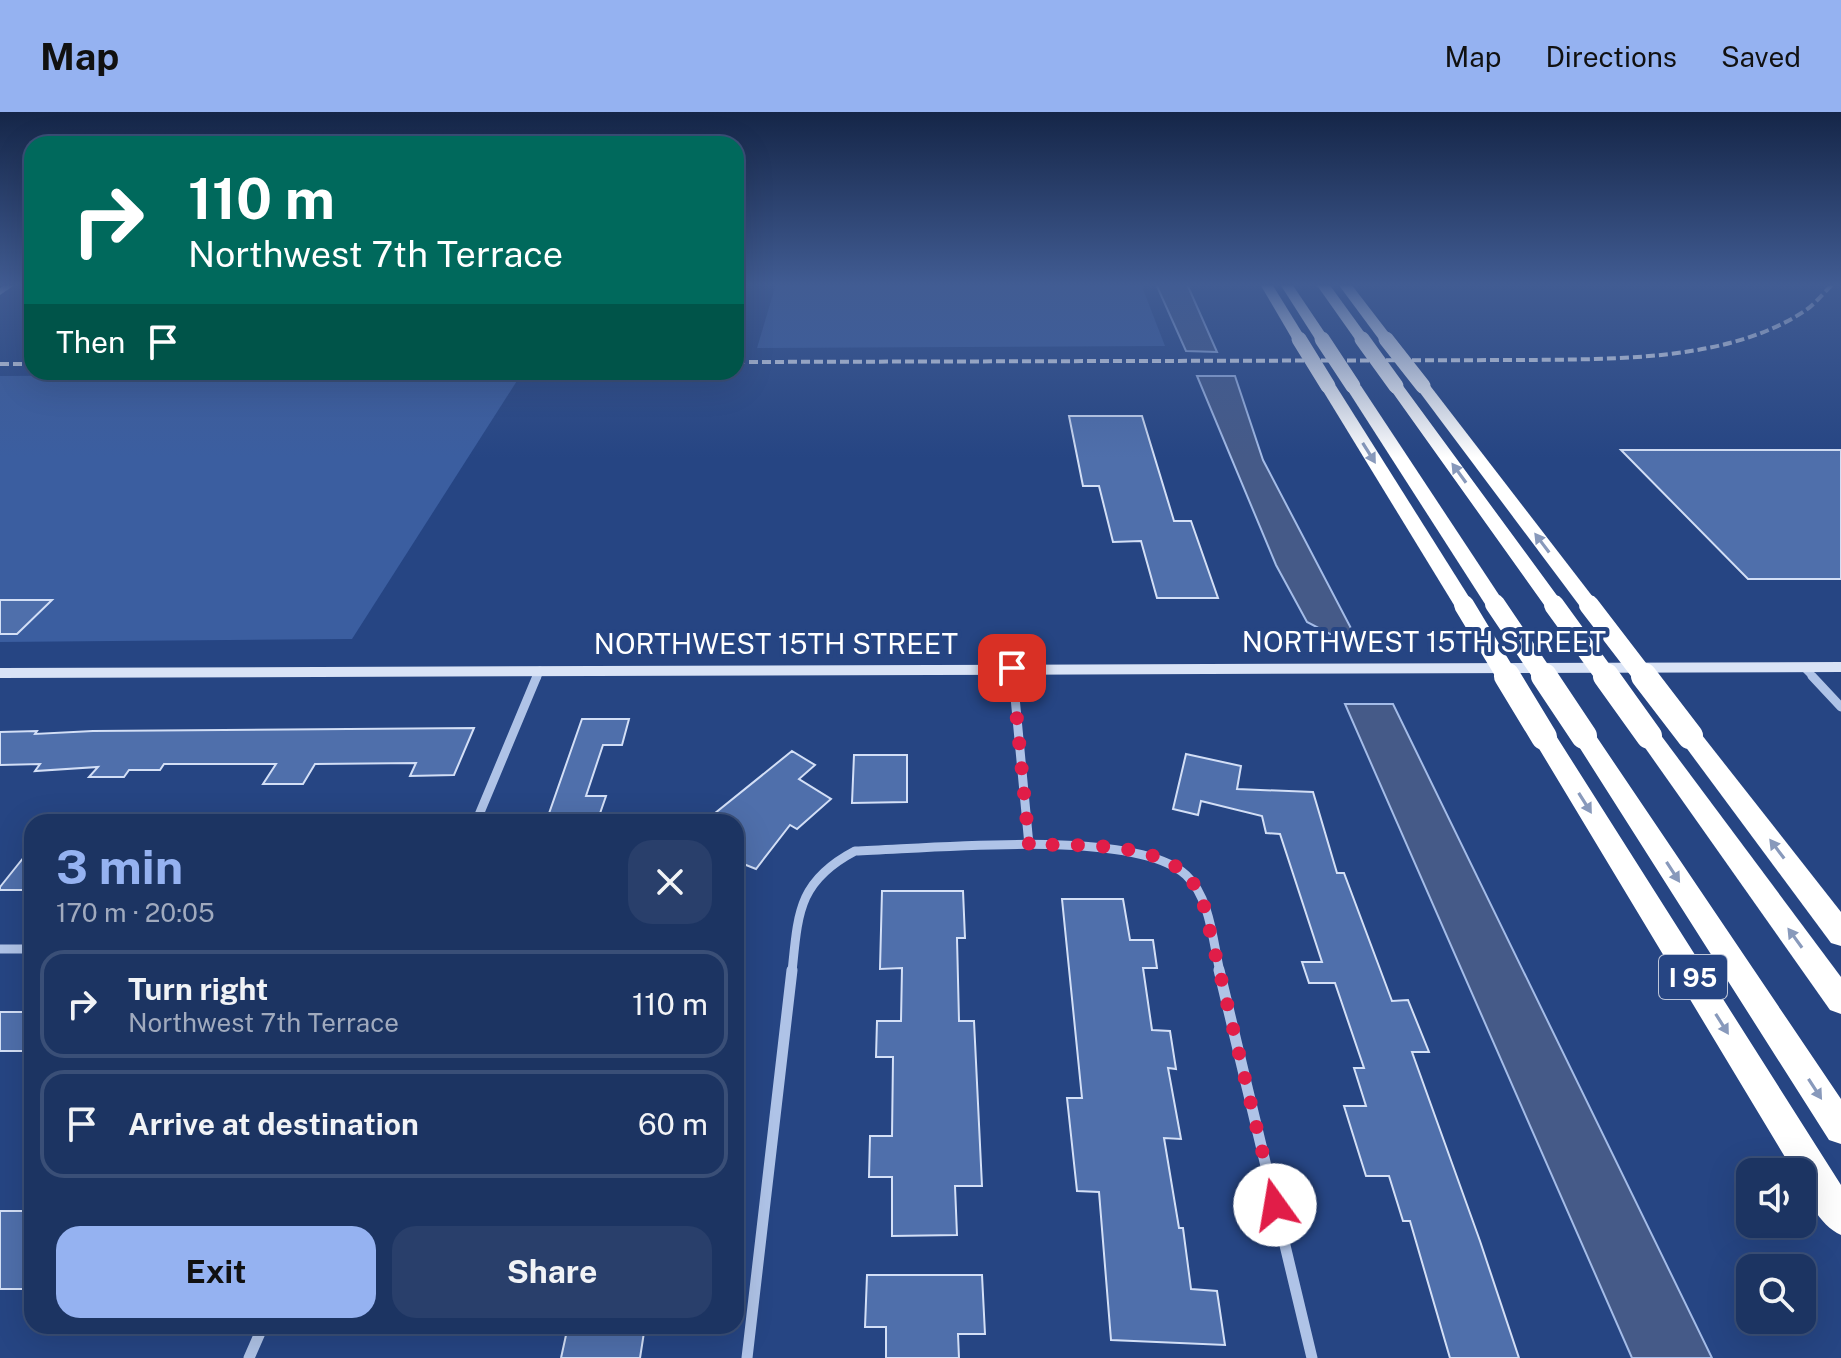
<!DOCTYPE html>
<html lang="en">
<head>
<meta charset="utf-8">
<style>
  body { margin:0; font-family:"Public Sans",sans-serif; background:#293f6b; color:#f1f3f6; height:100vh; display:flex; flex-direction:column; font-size:30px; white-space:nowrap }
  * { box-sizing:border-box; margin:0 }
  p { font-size:26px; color:#a0aabe }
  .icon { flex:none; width:44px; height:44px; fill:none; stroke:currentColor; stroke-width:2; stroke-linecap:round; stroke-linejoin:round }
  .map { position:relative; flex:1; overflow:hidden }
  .sheet { position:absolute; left:24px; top:702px; width:720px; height:520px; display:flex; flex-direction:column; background:#1c3462; border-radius:24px; box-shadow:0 8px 32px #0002,0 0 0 2px #3a4f77 }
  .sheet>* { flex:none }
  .banner { position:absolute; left:24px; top:24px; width:720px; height:244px; border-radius:24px; box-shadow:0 8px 32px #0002,0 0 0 2px #3a4f77; background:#00695c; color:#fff; overflow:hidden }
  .controls { position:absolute; left:1736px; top:1046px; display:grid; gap:16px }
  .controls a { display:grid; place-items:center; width:80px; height:80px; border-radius:16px; background:#1c3462; box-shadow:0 8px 32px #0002,0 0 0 2px #3a4f77; font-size:40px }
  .pin { position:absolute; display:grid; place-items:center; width:68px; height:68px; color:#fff; margin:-34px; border-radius:16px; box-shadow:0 4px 12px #0006 }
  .me { position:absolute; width:88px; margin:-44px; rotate:347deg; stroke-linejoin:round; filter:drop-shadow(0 0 6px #0008) }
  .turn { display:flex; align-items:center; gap:28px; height:168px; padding:0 32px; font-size:36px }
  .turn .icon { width:104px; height:104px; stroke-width:2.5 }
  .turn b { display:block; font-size:56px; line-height:68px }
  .then { display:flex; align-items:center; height:76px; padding:0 32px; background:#0003; gap:16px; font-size:30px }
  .round { display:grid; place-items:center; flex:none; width:84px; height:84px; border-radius:24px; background:#293f6b }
  .overview { display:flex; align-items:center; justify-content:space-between; height:136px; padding:0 32px }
  h1 { font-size:48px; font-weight:700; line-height:60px; color:#95b2f1 }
  .action { display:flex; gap:16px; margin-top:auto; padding:16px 32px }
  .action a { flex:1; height:92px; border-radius:24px; background:#95b2f1; color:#111; font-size:32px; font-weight:700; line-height:92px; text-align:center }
  .action a+a { background:#293f6b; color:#f1f3f6 }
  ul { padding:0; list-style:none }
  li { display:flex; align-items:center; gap:24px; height:108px; margin:0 16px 12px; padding:0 16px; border:4px solid #3a4f77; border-radius:24px }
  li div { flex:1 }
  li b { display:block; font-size:30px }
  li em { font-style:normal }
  header { display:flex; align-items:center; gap:48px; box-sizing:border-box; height:112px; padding:0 40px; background:#95b2f1; color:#111 }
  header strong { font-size:38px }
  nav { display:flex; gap:44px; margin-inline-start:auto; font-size:28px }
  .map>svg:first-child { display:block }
  .green { fill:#3b5ea0 }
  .water { fill:#455a88; stroke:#a4bce8; stroke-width:2 }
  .building { fill:#4f6fab; stroke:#d3dff6; stroke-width:2 }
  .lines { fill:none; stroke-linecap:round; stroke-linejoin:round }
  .street-far2 { stroke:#afc3e7; stroke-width:7 }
  .street-far1 { stroke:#afc3e7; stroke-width:9 }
  .street { stroke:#afc3e7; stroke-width:11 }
  .secondary { fill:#d9e3f6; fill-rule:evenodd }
  .highway { fill:#fff; fill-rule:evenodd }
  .rail { stroke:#fff; stroke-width:4; stroke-dasharray:9 4; stroke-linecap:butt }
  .highway-bridge-far2 { stroke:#fff; stroke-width:15 }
  .highway-bridge-far1 { stroke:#fff; stroke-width:20 }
  .highway-bridge { stroke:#fff; stroke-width:26 }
  .oneway { fill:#89b }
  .route { stroke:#e11d48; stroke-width:14; stroke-dasharray:0 25.2 }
  .labels { text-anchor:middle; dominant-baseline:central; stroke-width:8; stroke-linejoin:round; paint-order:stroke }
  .shield { fill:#264583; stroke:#bec7da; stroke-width:2 }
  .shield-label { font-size:26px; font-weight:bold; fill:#fff }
  .street-label { font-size:28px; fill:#fff; stroke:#264583 }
</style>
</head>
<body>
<header>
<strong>Map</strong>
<nav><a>Map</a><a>Directions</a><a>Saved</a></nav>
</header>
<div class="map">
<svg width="1841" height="1246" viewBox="0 0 1841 1246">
  <rect width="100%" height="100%" fill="#264583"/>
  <g class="green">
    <path d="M776,172h365l24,62 -408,2z"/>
    <path d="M522,261l-170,266 -352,3v-266z"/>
  </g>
  <g class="water">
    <path d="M1156,172h31l30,68 -31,-1z"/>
    <path d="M1197,264h38l28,84 91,174h-24l-23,-12 -31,-57z"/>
    <path d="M1345,592h48l319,654h-80z"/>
  </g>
  <g class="building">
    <path d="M1069,304h73l32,105h17l27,77h-61l-16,-57 -28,1 -14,-56h-16z"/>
    <path d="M1621,338h220v129h-93z"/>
    <path d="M0,488h52l-35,34h-17z"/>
    <path d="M582,607h47l-7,26h-19l-17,51h20l-9,26h-51z"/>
    <path d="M474,616l-20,47 -44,1 6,-13 -101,1 -12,20h-40l13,-20h-112l-4,6h-31l-5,7h-35l9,-10 -63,4 5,-7 -40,1v-33l37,-1 -2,3 58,-3z"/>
    <path d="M792,639l23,14 -16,14 32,20 -34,30 -7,-4 -34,44 -20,-8v-39h-32z"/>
    <path d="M1186,642l55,12 -4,23 76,3 24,81h7l48,128 16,-1 21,52h-17l68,189 39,117h-69l-40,-137h-7l-14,-45h-23l-22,-70h22l-12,-38h10l-29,-85h-26l-7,-21h20l-42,-128 -14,-1 -4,-17 -61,-15 -3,14 -25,-6z"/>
    <path d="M854,643h53v47l-55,1z"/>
    <path d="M32,735v43h-32v-3z"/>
    <path d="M882,779h81l2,47h-8l2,83h15l8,165h-27l2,49 -65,1v-59h-23l1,-41h22l1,-79h-17l1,-36h24l1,-53 -22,1z"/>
    <path d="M1062,787h61l7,41h23l4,28h-14l9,62 18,1 6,38 -8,-1 13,71 -17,-1 15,90h4l8,61 26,2 8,54 -114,-5 -12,-148 -22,-1 -10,-93h15z"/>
    <rect x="0" y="900" width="32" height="39"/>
    <rect x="0" y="1099" width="32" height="78"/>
    <path d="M867,1163h115l3,59h-27l1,24h-73v-31h-21z"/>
    <path d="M568,1214h77l-5,32h-79z"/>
  </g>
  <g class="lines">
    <g class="street-far2">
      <path d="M1803,555l11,11"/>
      <path d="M1012,556l1,10"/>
      <path d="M537,566l3,-8"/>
    </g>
    <g class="street-far1">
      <path d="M1013,564l16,169"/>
      <path d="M1812,564l29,31"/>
      <path d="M476,710l61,-146"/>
      <path d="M0,837h32"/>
      <path d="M792,860c6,-59 6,-91 63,-121 72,-2 280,-24 331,24 24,22 27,67 34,97"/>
    </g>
    <g class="street">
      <path d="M1219,858l93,388"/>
      <path d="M249,1246l14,-32"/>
      <path d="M747,1246l45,-388"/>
    </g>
    <g class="secondary">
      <path d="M6,172h10l-16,11v-7z"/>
      <path d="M1841,550v10l-1841,6v-10z"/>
    </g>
    <g class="highway">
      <path d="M1260,172h12l34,55 -2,3h-10z"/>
      <path d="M1280,172h12l37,55 -2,3h-10z"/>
      <path d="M1316,172h13l40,55 -2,3h-10z"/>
      <path d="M1338,172h13l40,52v6h-10z"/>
      <path d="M1328,269l8,5 138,219 -3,4h-14l-3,-4 -134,-219z"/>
      <path d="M1353,269l8,5 144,218 -3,4h-14l-3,-4 -140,-218z"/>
      <path d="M1396,269l5,2 160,218 3,4 -3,4h-14l-159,-223z"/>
      <path d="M1423,269l5,2 168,218 3,4 -3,4h-14l-167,-223z"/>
      <path d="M1584,616l8,2 249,369v45l-12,-4 -253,-398 -4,-6 4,-6z"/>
      <path d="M1649,616l8,2 184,247v37l-11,-4 -189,-268 -4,-6 4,-6z"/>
      <path d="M1690,616l8,2 143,182v34l-10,-3 -149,-201 -4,-6 4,-6z"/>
      <path d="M1544,617l9,2 288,454v50c-21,-9 -39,-41 -39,-63h-8l-262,-435 3,-6z"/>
    </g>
    <g class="rail">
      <path d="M736,250l792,-2c87,-1 203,1 278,-50 10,-7 18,-18 27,-26"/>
      <path d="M0,252h32"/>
    </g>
    <g class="highway-bridge-far2">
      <path d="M1299,227l29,47"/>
      <path d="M1322,227l31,47"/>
      <path d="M1362,227l34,47"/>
      <path d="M1386,227l37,47"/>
    </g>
    <g class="highway-bridge-far1">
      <path d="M1495,492l50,74"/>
      <path d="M1464,493l44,73"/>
      <path d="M1554,493l53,73"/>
      <path d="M1589,493l56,73"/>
    </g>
    <g class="highway-bridge">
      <path d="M1507,564l37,61"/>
      <path d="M1544,564l40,60"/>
      <path d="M1606,564l43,60"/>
      <path d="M1644,564l46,60"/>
    </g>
  </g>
  <defs><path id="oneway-solid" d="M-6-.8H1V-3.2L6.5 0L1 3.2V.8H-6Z" transform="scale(2)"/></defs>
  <g class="oneway">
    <use href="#oneway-solid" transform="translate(1369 341) rotate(58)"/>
    <use href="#oneway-solid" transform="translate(1459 361) rotate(-126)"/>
    <use href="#oneway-solid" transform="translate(1542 431) rotate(-127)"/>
    <use href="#oneway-solid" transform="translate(1585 691) rotate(58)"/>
    <use href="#oneway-solid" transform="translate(1777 737) rotate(-127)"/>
    <use href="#oneway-solid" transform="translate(1673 760) rotate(57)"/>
    <use href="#oneway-solid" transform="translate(1795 826) rotate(-126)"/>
    <use href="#oneway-solid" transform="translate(1722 912) rotate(58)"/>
    <use href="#oneway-solid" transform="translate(1815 977) rotate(57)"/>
  </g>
  <linearGradient id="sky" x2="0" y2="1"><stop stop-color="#152648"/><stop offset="0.5" stop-color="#415c93"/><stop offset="1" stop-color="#415c93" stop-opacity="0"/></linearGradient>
  <rect width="1841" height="346" fill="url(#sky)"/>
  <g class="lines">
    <path class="route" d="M1012,556l17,177c45,0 127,-4 159,32 6,6 10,14 14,21l73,307"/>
  </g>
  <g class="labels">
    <rect class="shield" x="1659" y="843" width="68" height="44" rx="6"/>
    <g class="shield-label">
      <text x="1693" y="865">I 95</text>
    </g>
    <g class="street-label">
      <text x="1424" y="529">NORTHWEST 15TH STREET</text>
      <text x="776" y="531">NORTHWEST 15TH STREET</text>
    </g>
  </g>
</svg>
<div class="controls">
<a><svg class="icon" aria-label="sound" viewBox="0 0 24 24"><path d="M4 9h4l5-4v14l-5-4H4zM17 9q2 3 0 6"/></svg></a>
<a><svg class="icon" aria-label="search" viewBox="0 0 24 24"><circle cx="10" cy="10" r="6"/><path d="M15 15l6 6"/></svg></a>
</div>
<div class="pin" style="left:1012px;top:556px;background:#d93025"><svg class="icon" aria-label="arrive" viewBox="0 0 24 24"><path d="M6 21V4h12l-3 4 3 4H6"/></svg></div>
<svg class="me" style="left:1275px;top:1093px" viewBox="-20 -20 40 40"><circle r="19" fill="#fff"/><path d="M0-13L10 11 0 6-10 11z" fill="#e11d48"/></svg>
<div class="banner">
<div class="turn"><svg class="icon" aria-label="right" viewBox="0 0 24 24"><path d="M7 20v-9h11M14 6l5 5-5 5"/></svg><div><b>110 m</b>Northwest 7th Terrace</div></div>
<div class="then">Then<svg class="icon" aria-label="arrive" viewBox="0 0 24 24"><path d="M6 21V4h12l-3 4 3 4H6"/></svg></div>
</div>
<section class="sheet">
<div class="overview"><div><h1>3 min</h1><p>170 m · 20:05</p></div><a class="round"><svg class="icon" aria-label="close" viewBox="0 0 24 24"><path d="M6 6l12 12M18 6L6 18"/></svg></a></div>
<ul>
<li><svg class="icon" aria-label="right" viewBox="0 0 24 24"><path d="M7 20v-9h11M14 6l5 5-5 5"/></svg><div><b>Turn right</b><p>Northwest 7th Terrace</p></div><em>110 m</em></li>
<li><svg class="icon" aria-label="arrive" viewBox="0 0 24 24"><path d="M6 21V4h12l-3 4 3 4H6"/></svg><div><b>Arrive at destination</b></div><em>60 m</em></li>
</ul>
<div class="action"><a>Exit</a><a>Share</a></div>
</section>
</div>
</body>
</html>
